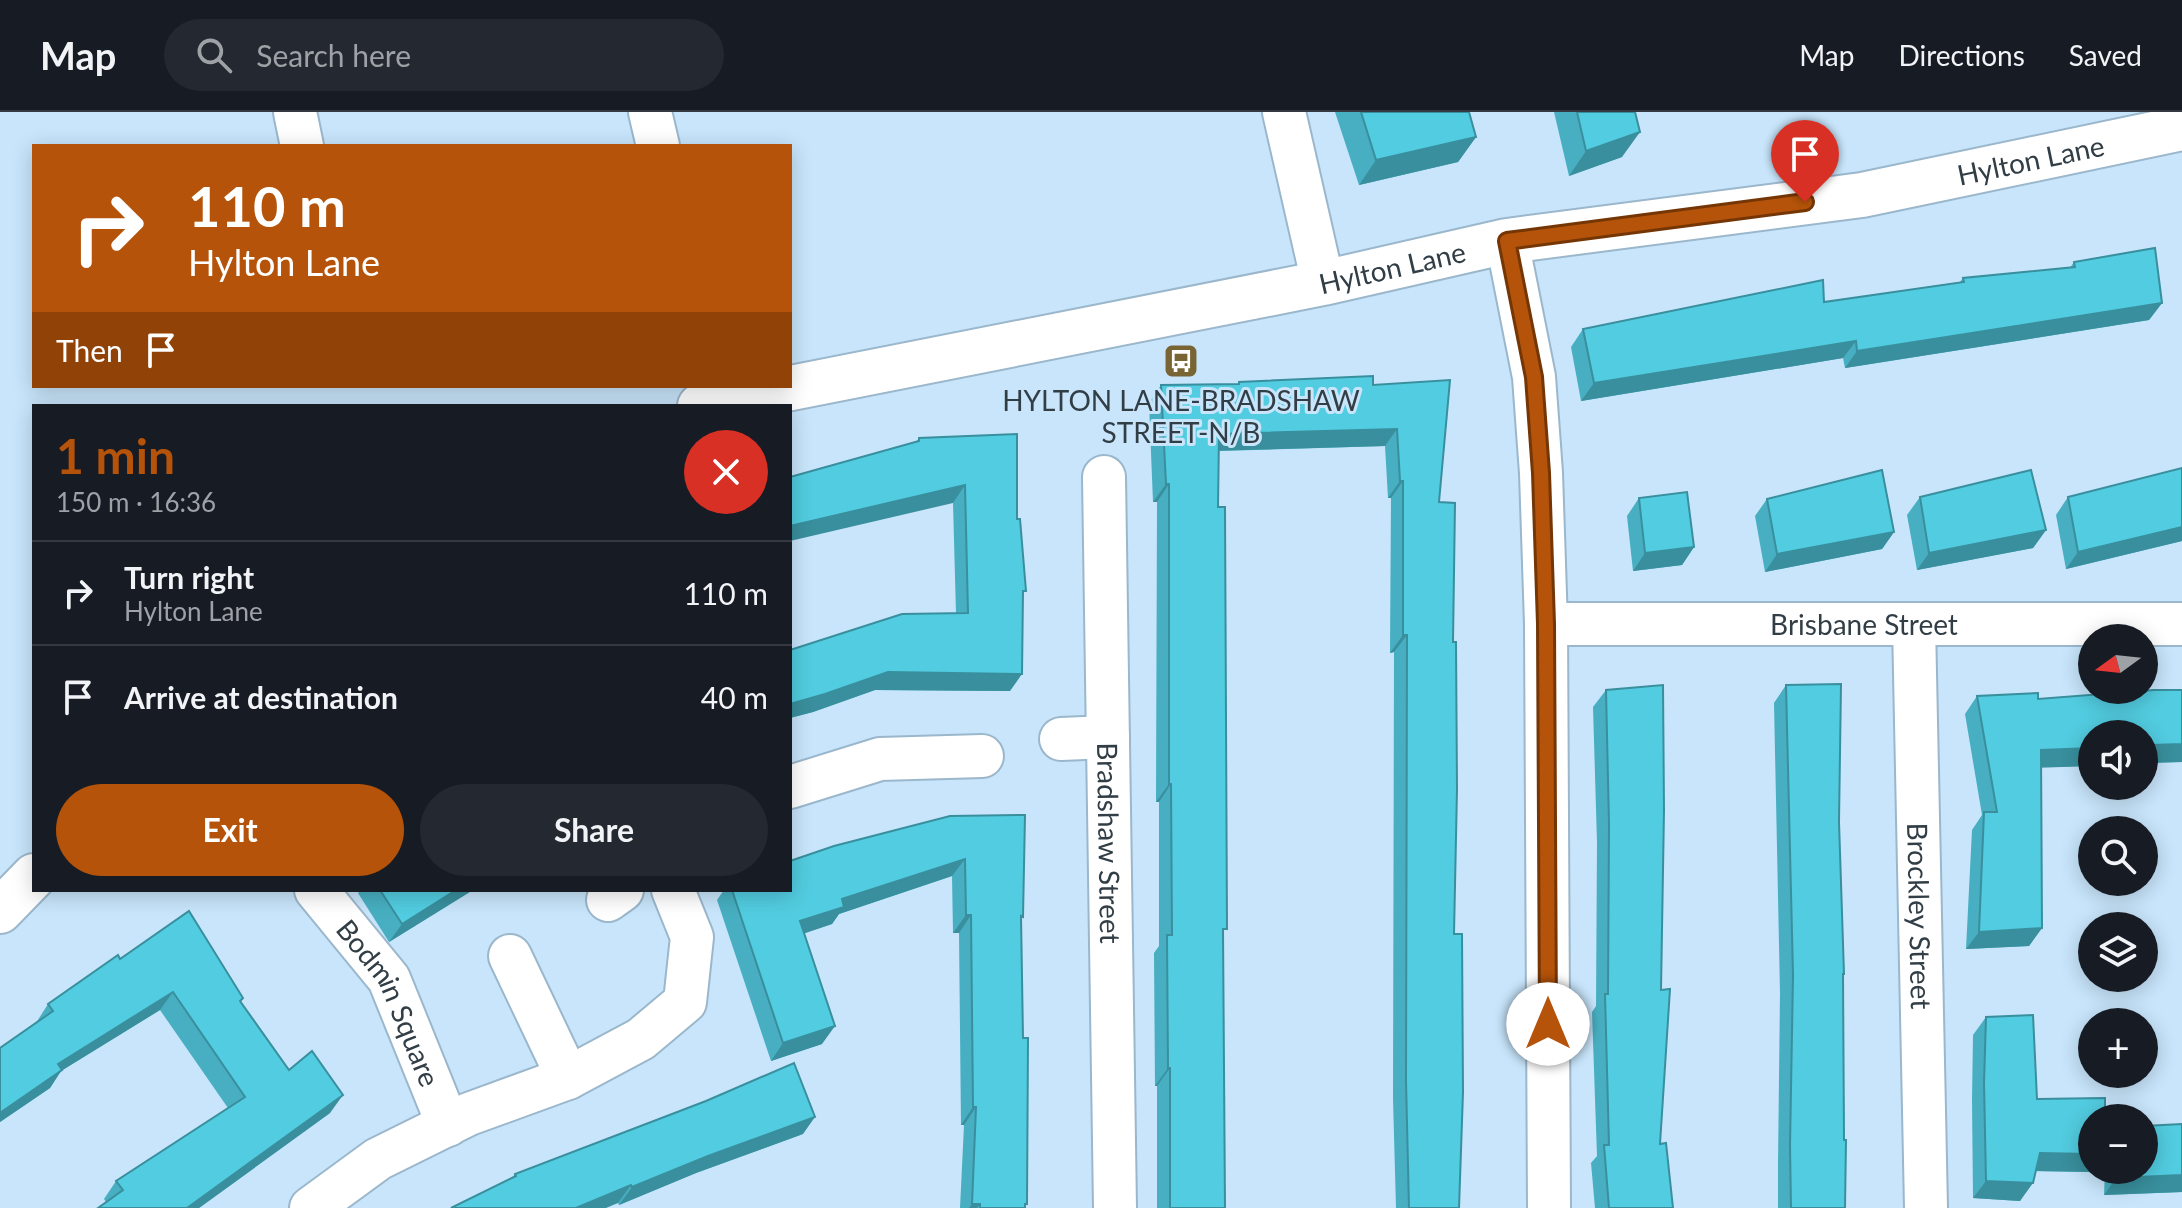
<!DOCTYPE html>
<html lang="en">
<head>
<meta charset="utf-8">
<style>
  body { margin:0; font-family:Lato,sans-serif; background:#242831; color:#f1f3f6; height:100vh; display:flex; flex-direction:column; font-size:30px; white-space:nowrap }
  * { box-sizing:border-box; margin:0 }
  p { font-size:26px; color:#9ea1a6 }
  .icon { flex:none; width:44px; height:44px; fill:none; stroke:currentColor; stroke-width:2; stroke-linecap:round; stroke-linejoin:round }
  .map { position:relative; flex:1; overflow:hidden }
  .panel { position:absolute; left:32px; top:292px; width:760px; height:488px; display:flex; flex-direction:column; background:#171b24; border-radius:0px; box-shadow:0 4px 20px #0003 }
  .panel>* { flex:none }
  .top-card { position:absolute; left:32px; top:32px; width:760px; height:244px; border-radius:0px; box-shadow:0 4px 20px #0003; background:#b45309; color:#fff; overflow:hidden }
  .needle { width:52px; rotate:255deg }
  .fabs { position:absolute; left:2078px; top:512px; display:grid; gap:16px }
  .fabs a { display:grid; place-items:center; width:80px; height:80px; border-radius:50%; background:#171b24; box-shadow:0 4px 20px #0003; font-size:40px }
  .pin { position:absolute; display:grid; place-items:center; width:68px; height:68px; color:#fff; margin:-82px -34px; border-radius:50% 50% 50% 0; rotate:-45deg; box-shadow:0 0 8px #0007 }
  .pin .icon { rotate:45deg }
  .me { position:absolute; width:88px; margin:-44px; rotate:0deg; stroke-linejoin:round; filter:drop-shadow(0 0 6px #0008) }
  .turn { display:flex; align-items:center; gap:28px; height:168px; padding:0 24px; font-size:36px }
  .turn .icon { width:104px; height:104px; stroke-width:2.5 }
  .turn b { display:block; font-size:56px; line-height:68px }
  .then { display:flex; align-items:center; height:76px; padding:0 24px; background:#0003; gap:16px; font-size:30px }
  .round { display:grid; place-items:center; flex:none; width:84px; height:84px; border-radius:42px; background:#242831 }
  .headline { display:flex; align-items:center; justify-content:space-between; height:136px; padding:0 24px }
  h1 { font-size:48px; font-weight:700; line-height:60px; color:#b45309 }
  .action { display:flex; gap:16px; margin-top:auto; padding:16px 24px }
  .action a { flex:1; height:92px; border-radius:48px; background:#b45309; color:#fff; font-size:32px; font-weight:700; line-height:92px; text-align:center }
  .action a+a { background:#242831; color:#f1f3f6 }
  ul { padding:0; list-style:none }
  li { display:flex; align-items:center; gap:24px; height:104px; padding:0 24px; border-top:2px solid #363941 }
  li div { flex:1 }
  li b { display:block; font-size:30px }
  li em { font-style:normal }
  header { display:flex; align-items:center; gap:48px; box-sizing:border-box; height:112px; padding:0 40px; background:#171b24; border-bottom:2px solid #363941 }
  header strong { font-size:38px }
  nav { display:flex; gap:44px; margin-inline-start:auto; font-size:28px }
  .search { width:560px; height:72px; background:#242831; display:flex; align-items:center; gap:20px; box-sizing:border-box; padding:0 28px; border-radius:44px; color:#9ea1a6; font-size:30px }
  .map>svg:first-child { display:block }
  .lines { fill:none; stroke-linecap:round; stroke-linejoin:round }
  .minor-casing { stroke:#9bb7cc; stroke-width:46 }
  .tertiary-casing { stroke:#9bb7cc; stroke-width:48 }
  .minor { stroke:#fff; stroke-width:42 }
  .tertiary { stroke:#fff; stroke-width:44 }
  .wall { fill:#47afc1 }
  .shaded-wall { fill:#398f9d }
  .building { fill:#52cce0; stroke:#398f9d; stroke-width:2 }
  .route-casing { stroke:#753606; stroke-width:20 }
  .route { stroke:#b45309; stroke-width:14 }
  .labels { text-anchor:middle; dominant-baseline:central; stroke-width:6; stroke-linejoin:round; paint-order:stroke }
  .street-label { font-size:28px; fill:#323e46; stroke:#c8e5fb }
  .poi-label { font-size:28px; fill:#323e46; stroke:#c8e5fb }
</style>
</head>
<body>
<header>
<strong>Map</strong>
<div class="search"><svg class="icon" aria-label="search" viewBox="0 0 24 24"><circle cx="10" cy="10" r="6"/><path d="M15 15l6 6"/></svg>Search here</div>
<nav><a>Map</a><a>Directions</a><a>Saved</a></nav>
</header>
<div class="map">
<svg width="2182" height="1096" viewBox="0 0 2182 1096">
  <rect width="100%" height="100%" fill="#c8e5fb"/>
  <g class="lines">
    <defs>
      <g id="minor">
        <path d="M295,0l7,34"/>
        <path d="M650,0l8,34"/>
        <path d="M1284,0l39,171"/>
        <path d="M1507,129l27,136 7,96 5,151 3,584"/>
        <path id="s1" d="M1104,365l11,731"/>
        <path id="s2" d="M1546,512h636"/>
        <path id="s3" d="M1914,512l12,584"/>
        <path d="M1061,627l47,-2"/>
        <path d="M790,675l90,-28 102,-3"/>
        <path id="s4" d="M316,778l73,89 59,146"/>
        <path d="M608,788l14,-10"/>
        <path d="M510,844l58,122"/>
        <path d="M311,1096l67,-49 91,-45 99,-36 73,-39 44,-37 7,-65 -19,-47"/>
      </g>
      <g id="tertiary">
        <path id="s5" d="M700,294l623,-123 184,-42 355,-46 320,-67"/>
        <path d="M0,799l34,-35"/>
      </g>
    </defs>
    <use href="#minor" class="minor-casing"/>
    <use href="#tertiary" class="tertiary-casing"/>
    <use href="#minor" class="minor"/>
    <use href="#tertiary" class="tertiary"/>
  </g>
  <g class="wall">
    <path d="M1335,0h134l7,25 -18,25 -99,23z"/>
    <path d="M1554,0h81l-13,45 -53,19z"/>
    <path d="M2074,150l88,41 -13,17 -304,48 -2,-10 -262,43 -10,-54 12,-18 241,-27 136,-20 3,-4 107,-10z"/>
    <path d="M1239,270l134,3 66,117 14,140 1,292 5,274h-63l-3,-109 1,-447 -4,1 1,-155h-3l-3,-52 -166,5 -1,56 5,428 2,273h-68v-122h-2l-1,-133 5,-7v-144h-3l1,-300h-4l-4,-99 12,-18 77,-1z"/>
    <path d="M919,326l98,81 6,76 -13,96 -135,-1 -62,22 -23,6v-68l166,-37 -3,-110 -134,-33 1,-2 96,-26z"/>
    <path d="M2182,356v73l-116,28 -10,-54 12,-18z"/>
    <path d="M1920,385l126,33 -13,18 -116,22 -10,-55z"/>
    <path d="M1639,386l55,49 -12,18 -49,6 -6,-55z"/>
    <path d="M1767,387l127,33 -12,17 -117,23 -10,-56z"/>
    <path d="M1786,573l53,137 4,154 2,232h-67v-44l2,-171 -6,-290z"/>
    <path d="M1606,578l55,300 -1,154 13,64h-78l-4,-45 6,-7 -5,-144 4,-6 1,-164 -4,-135z"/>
    <path d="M2154,578h28v72l-38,1v-29h-52v32l-51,1 1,161 -13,18 -63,3 6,-119 10,-15 -17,-101 12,-18 61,-3v6z"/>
    <path d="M950,704l73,101 -2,2 4,289h-65l4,-83h-3l-2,-192h-6l-1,-57 -113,38 -7,10 -28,9 18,111 -51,17 -54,-161 7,-10h66z"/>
    <path d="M361,778h112l-84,52 -31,-49z"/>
    <path d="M120,847l123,39 -2,4 48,68 41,43 -131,95h-101l8,-6 -2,-3 12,-18 112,-73 -68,-98 -99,61 -11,17 -50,34v-74l36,-25 12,-19z"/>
    <path d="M1986,905l51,82 55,71h3l-2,2 -57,-1 -16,30 -47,-3 -1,-98 1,-65z"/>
    <path d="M2182,1012v68l-78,3 1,-25h39z"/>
    <path d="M803,1022l-107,39 -77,32 -1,-2 -107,-24 4,-5z"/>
  </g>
  <g class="shaded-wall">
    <path d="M1640,20l-18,25 -53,19 17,-25z"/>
    <path d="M1476,25l-18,25 -99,23 17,-25z"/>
    <path d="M2162,191l-13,17 -304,48 12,-17z"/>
    <path d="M1856,229l-13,17 -262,43 13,-18z"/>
    <path d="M1397,317l-12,17 -178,5 12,-17z"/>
    <path d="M1400,369h3l-12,17h-3z"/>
    <path d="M1166,372h3l-12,18h-4z"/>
    <path d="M965,373l-12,18 -163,38v-15z"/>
    <path d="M2182,415v14l-116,28 12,-17z"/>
    <path d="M2046,418l-13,18 -116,22 12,-17z"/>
    <path d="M1894,420l-12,17 -117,23 12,-18z"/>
    <path d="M1694,435l-12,18 -49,6 12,-18z"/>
    <path d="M1403,523h4l-13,17 -4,1z"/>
    <path d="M888,560l134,2 -12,17 -135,-1 -62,22 -23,6v-14z"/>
    <path d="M2182,632v18l-38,1v-16l8,-2z"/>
    <path d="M2092,636v18l-63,2 12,-18z"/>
    <path d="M1169,672h2l-12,18h-3z"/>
    <path d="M965,747l-13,17 -113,38 -7,10 -44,15 12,-18 42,-22z"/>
    <path d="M456,778h17l-84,52 13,-18z"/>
    <path d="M966,803h5l-12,18h-6z"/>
    <path d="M2042,816l-13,18 -63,3 13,-17z"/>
    <path d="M173,880l-13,18 -99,61 -11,17 -50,34v-9l58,-49z"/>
    <path d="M835,914l-13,18 -51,17 12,-18z"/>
    <path d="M1168,956h2l-13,18h-2z"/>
    <path d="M343,983l-13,18 -131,95h-12z"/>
    <path d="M973,995h3l-12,18h-3z"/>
    <path d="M815,1005l-12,17 -107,39 -77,32 13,-18 76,-31z"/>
    <path d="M2040,1041l52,1v16h3l-2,2 -66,-1z"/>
    <path d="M2182,1063v17l-78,3 12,-17z"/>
    <path d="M1986,1069l47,2 -13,18 -47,-3z"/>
    <path d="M631,1073l-13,18 -12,5h-30z"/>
    <path d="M972,1092h8l-3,4h-8z"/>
  </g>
  <g class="building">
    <path d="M1361,0h108l7,25 -100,23z"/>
    <path d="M1577,0h58l5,20 -54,19z"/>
    <path d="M2155,136l7,55 -305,48 -1,-10 -262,42 -11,-54 240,-49 1,22 140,-20 -1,-4 112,-11 -1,-5z"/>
    <path d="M1373,264v9l77,-5 -11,122 16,1 -2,139h3l1,147 -3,145h8l1,158 -4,116h-50l-3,-127 1,-446h-4v-154h-3l-3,-52 -178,5 -1,73h7l2,422h-4l2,279h-55v-140h-2l-1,-133h5l-1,-151h-2v-300h-3l-5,-99 78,-1v-2z"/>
    <path d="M1017,322v85h3l6,72h-3l-1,83 -134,-2 -63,22 -35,10v-54l112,-36 66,-1 -3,-128 -175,41v-49l129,-36v-3z"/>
    <path d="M2182,356v59l-104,25 -10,-55z"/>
    <path d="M1882,358l12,62 -117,22 -10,-55z"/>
    <path d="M2031,358l15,60 -117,23 -9,-56z"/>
    <path d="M1687,380l7,55 -49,6 -6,-55z"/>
    <path d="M1841,572l-2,138 5,152h-1l1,166h2l-1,68h-54l-1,-62 3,-171 -7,-290z"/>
    <path d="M1663,573l1,125 -3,180 9,-1 -10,155 6,-1 7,65h-64l-5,-63h5l-4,-151h3l1,-170 -3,-134z"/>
    <path d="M2154,578h28v54l-30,1 -1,2h-7v-13h-52v14l-51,2 1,178 -63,4 5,-120h13l-20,-116 61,-3v6z"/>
    <path d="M1025,703l-2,102 -2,-1 2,122h5l-1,166h-2v4h-45v-4h-8l4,-97h-3l-2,-192h-5l-1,-56 -123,40 2,8 -44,14 35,105 -52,17 -51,-153h58v-29l44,-15 116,-30z"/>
    <path d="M380,778h76l-54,34z"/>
    <path d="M189,799l54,87 -3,3 49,69 23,-19 31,44 -156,113h-89l25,-18 -7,-9 129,-84 -72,-105 -115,72 4,6 -62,43v-65l53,-37 -5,-7 70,-49 2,4z"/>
    <path d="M2033,903l4,84 68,-1v20h-13v36l-52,-1 -7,30 -47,-2 -2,-98 2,-66z"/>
    <path d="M794,951l21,54 -107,39 -76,31 -1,-2 -55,23h-125l65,-32 -1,-2 191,-73z"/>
    <path d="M2182,1012v51l-66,3 1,-8h27v-44z"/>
  </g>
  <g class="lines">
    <defs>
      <path id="route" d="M1548,912l-2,-400 -5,-151 -7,-96 -27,-136 298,-39"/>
    </defs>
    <use href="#route" class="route-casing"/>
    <use href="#route" class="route"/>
  </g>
  <defs>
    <symbol id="bus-square" viewBox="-11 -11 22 22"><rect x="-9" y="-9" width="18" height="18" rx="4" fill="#786533" stroke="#c8e5fb"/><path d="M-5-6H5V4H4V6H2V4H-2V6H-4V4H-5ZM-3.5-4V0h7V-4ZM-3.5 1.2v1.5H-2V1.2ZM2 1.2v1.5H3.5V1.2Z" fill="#fff"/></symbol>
  </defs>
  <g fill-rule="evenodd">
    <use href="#bus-square" x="1161" y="229" width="40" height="40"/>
  </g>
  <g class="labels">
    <g class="street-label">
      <text stroke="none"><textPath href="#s5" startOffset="1354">Hylton Lane</textPath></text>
      <text stroke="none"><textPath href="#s5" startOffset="706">Hylton Lane</textPath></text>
      <text stroke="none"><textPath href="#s2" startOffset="318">Brisbane Street</textPath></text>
      <text stroke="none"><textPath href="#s1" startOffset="366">Bradshaw Street</textPath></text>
      <text stroke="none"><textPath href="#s3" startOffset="292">Brockley Street</textPath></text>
      <text stroke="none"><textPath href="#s4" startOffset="136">Bodmin Square</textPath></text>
    </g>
    <g class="poi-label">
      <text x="1181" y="288">HYLTON LANE-BRADSHAW<tspan x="1181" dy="32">STREET-N/B</tspan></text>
    </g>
  </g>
</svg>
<div class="fabs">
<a><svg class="needle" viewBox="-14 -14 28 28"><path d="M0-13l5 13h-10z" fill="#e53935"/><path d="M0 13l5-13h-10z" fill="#9ea1a6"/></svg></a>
<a><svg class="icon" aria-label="sound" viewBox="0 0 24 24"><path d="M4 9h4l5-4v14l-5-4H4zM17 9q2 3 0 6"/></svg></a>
<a><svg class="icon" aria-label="search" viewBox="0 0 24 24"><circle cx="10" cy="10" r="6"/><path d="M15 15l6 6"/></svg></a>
<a><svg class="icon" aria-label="layers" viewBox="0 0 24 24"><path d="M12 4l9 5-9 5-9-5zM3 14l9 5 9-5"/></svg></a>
<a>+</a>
<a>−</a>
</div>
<div class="pin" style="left:1805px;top:90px;background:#d93025"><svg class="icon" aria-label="arrive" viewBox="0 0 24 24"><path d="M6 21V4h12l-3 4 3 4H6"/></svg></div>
<svg class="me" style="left:1548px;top:912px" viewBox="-20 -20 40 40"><circle r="19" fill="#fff"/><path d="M0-13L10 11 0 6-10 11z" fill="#b45309"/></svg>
<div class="top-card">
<div class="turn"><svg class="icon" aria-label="right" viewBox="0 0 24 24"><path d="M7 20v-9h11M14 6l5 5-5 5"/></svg><div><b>110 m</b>Hylton Lane</div></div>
<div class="then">Then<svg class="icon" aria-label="arrive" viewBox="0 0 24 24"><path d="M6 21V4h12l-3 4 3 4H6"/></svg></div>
</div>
<section class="panel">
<div class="headline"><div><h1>1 min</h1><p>150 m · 16:36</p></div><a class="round" style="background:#d93025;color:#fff"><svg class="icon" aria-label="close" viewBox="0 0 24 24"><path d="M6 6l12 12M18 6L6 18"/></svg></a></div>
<ul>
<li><svg class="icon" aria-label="right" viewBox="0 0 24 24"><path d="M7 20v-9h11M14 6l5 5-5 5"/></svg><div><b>Turn right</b><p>Hylton Lane</p></div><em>110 m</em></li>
<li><svg class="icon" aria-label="arrive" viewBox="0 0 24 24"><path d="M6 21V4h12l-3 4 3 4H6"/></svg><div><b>Arrive at destination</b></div><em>40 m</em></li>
</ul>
<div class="action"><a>Exit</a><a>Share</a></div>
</section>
</div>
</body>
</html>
